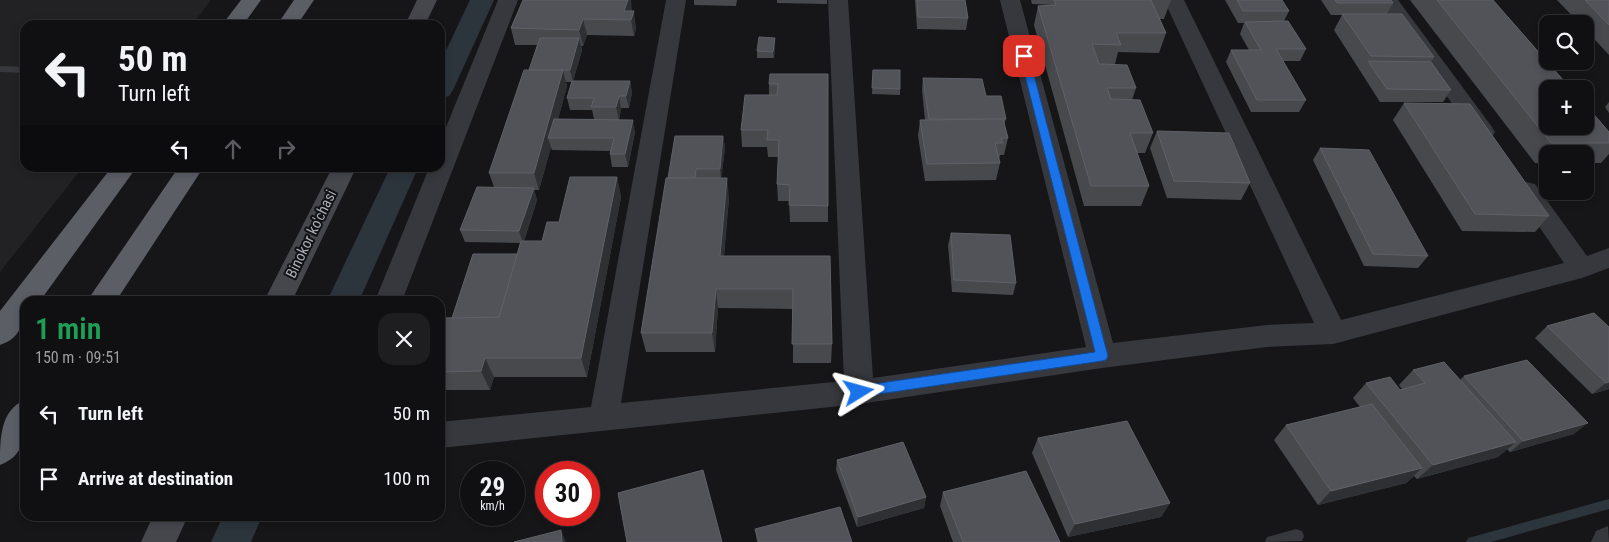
<!DOCTYPE html>
<html lang="en">
<head>
<meta charset="utf-8">
<style>
  body { margin:0; font-family:"Roboto Condensed",sans-serif; background:#1e1e20; color:#f1f3f6; height:100vh; display:flex; flex-direction:column; font-size:19px; white-space:nowrap }
  * { box-sizing:border-box; margin:0 }
  p { font-size:16px; color:#9c9d9f }
  .icon { flex:none; width:28px; height:28px; fill:none; stroke:currentColor; stroke-width:2; stroke-linecap:round; stroke-linejoin:round }
  .map { position:relative; flex:1; overflow:hidden }
  .drawer { position:absolute; left:20px; top:296px; width:425px; height:225px; display:flex; flex-direction:column; background:#101012; border-radius:15px; box-shadow:0 2px 8px #0003,0 0 0 1px #303032 }
  .drawer>* { flex:none }
  .banner { position:absolute; left:20px; top:20px; width:425px; height:152px; border-radius:15px; box-shadow:0 2px 8px #0003,0 0 0 1px #303032; background:#101012; color:#f1f3f6; overflow:hidden }
  .fabs { position:absolute; left:1539px; top:15px; display:grid; gap:10px }
  .fabs a { display:grid; place-items:center; width:55px; height:55px; border-radius:10px; background:#101012; box-shadow:0 2px 8px #0003,0 0 0 1px #303032; font-size:25px }
  .speed { position:absolute; left:460px; top:461px; display:flex; gap:10px; font-size:25px; font-weight:700; text-align:center }
  .speed>* { display:grid; place-content:center; width:65px; height:65px; border-radius:50%; background:#101012; box-shadow:0 2px 8px #0003,0 0 0 1px #303032; line-height:1 }
  .speed small { font-size:12px; font-weight:400 }
  .speed .limit { border:8px solid #d22; background:#fff; color:#111 }
  .pin { position:absolute; display:grid; place-items:center; width:42px; height:42px; color:#fff; margin:-21px; border-radius:10px; box-shadow:0 2px 8px #0006 }
  .me { position:absolute; width:55px; margin:-28px; rotate:82deg; stroke-linejoin:round; filter:drop-shadow(0 0 4px #0008) }
  .turn { display:flex; align-items:center; gap:18px; height:105px; padding:0 15px; font-size:22px }
  .turn .icon { width:65px; height:65px; stroke-width:2.5 }
  .turn b { display:block; font-size:35px; line-height:42px }
  .lanes { display:flex; align-items:center; height:48px; padding:0 15px; background:#0003; justify-content:center; gap:25px; direction:ltr }
  .lanes .off { opacity:.35 }
  .round { display:grid; place-items:center; flex:none; width:52px; height:52px; border-radius:15px; background:#1e1e20 }
  .head { display:flex; align-items:center; justify-content:space-between; height:85px; padding:0 15px }
  h1 { font-size:30px; font-weight:600; line-height:38px; color:#1e9e55 }
  ul { padding:0; list-style:none }
  li { display:flex; align-items:center; gap:15px; height:65px; padding:0 15px }
  li div { flex:1 }
  li b { display:block; font-size:19px }
  li em { font-style:normal }
  .map>svg:first-child { display:block }
  .built { fill:#222225 }
  .lines { fill:none; stroke-linecap:round; stroke-linejoin:round }
  .stream { fill:#2c353c; fill-rule:evenodd }
  .canal { fill:#2c353c; fill-rule:evenodd }
  .service { fill:#37383d; fill-rule:evenodd }
  .minor { fill:#37383d; fill-rule:evenodd }
  .secondary { fill:#45474d; fill-rule:evenodd }
  .trunk { fill:#5b5e65; fill-rule:evenodd }
  .wall { fill:#47494d; fill-rule:evenodd }
  .shaded-wall { fill:#2f3033 }
  .building { fill:#525359; stroke:#5f6168 }
  .route { fill:#1a73e8; stroke:#114b97 }
  .labels { text-anchor:middle; dominant-baseline:central; stroke-width:4; stroke-linejoin:round; paint-order:stroke }
  .street-label { font-size:15px; fill:#a8adb8; stroke:#111113 }
</style>
</head>
<body>
<div class="map">
<svg width="1609" height="542" viewBox="0 0 1609 542">
  <rect width="100%" height="100%" fill="#161618"/>
  <path class="built" d="M0,0h211l-19,25h-167v143h57l-82,104z"/>
  <g class="lines">
    <path class="stream" d="M1609,499v10l-118,33h-25l2,-4 4,-1z"/>
    <g class="canal">
      <path d="M470,0h24l-41,90 -4,6 -9,2v-35z"/>
      <path d="M390,168h28l-59,133h-32z"/>
      <path d="M223,516h39l-11,26h-40z"/>
    </g>
    <g class="service">
      <path d="M0,66l25,1v6l-25,-1z"/>
      <path d="M1296,529l6,2 2,5 -2,5 -37,1 2,-5z"/>
    </g>
    <g class="minor">
      <path d="M498,0h20l-116,301h-27l54,-133h11v-26z"/>
      <path d="M666,0h20l-65,403 223,-22 -16,-381h20l25,378 213,-31 -86,-347h20l93,343 154,-18 47,-2 -150,-323h20l157,320 223,-57 -50,-73 3,-6 9,-2 9,2 52,72 22,-8v20l-27,10 -249,66 -66,3 -165,21 -243,36 -419,44v-26l151,-15z"/>
      <path d="M1378,0h20l94,127 3,5 -3,5 -8,2 -8,-2z"/>
      <path d="M1608,526l1,16h-18l5,-11z"/>
    </g>
    <g class="secondary">
      <path d="M417,0h20l-12,25h-20z"/>
      <path d="M332,168h24l-64,133h-28z"/>
      <path d="M153,516h35l-12,26h-35z"/>
    </g>
    <g class="trunk">
      <path d="M241,0h20l-18,25h-21z"/>
      <path d="M294,0h20l-17,25h-20z"/>
      <path d="M111,168h25l-96,133h-15c0,21 -4,37 -25,44v-34z"/>
      <path d="M178,168h25l-87,133h-29z"/>
      <path d="M25,400c0,26 5,54 -25,65 0,-26 0,-55 25,-65z"/>
    </g>
  </g>
  <g class="wall">
    <path d="M694,0h43l-1,6 -42,-1z"/>
    <path d="M777,0h50v4l-50,-1z"/>
    <path d="M915,0h50l3,18 -2,12 -49,-1z"/>
    <path d="M1031,0h140l-7,19h-5l7,14 -7,20 -41,-1 -3,12 21,24 -4,12 21,33 -8,20h-8l12,33 -8,20h-57l-50,-181 4,-19 15,-1 -21,-1z"/>
    <path d="M1225,0h57l7,11 -5,10 22,28 -6,12h-17l23,39 -7,12h-48l-25,-50 5,-12h18l-9,-16 4,-11h-6z"/>
    <path d="M1321,0h70l2,3 -6,11 47,43 -3,5 20,28 -8,12h-63l-46,-72 8,-15h-11z"/>
    <path d="M1410,0h83l116,132v22l-8,9h-16v-9h-37v9h-13z"/>
    <path d="M1557,0h52v55l-24,-26v-5h-5z"/>
    <path d="M632,10l4,18 -2,8 -47,-1 -4,11h-2l1,4 -9,31h57l2,12 -3,15h-8l-2,12 16,12 -7,35h-16l-2,-13 1,-3 -59,-1 -1,-3 -12,43h-5l3,10 -13,41h18l17,-19 58,-45 4,20 -34,180h-93l-4,13h-50v-72h12l65,-64 3,-11 -55,-1 -5,-12 34,-43 -5,-14 40,-103 8,-25h-22l-4,-17zM566,82h6l-5,16 3,12h22l2,9h-36l9,-33z"/>
    <path d="M775,38v6l-1,14h-17v-7z"/>
    <path d="M873,70l27,19v6l-28,-1z"/>
    <path d="M828,74v148h-38l-1,-21h-11l-1,-17 2,-27h-11l-1,-10h-25l-1,-17 28,-35v-11z"/>
    <path d="M923,78l63,18 20,23 -2,6 4,13 -4,17h-4l-1,5 1,3 -4,17 -71,1 -7,-45 2,-16h5l-3,-30z"/>
    <path d="M1609,102v11l-4,-6z"/>
    <path d="M1404,103l145,113 -14,16 -73,-1 -69,-111z"/>
    <path d="M1157,131l93,52 -9,17 -74,-2 -17,-50z"/>
    <path d="M723,136l2,12 -4,30 8,20 -5,58h106l2,88 -1,19h-38v-54l-75,-1 -3,44h-69l-5,-19 27,-155z"/>
    <path d="M1320,148l108,108 -10,12 -54,-2 -51,-106z"/>
    <path d="M951,233l65,50 -3,12 -61,-3 -4,-47z"/>
    <path d="M1594,313l15,76 -17,5 -57,-56 12,-12z"/>
    <path d="M1413,370l47,10 4,-4 110,58 -64,18 -3,-3 -9,8 -81,22 -3,-3 -8,7 -88,22 -44,-65 12,-15 74,-18 -7,-9 13,-15 34,7 2,-1 -3,-4z"/>
    <path d="M1038,438l132,65 -9,14 -93,20 -36,-84z"/>
    <path d="M837,460l89,37 -2,11 -67,19 -21,-57z"/>
    <path d="M943,492l117,50h-107l-13,-36z"/>
    <path d="M755,529l97,13h-95z"/>
  </g>
  <g class="shaded-wall">
    <path d="M628,0h3l1,10 -3,10 -5,-9z"/>
    <path d="M634,11l2,17 -2,8 -3,-16z"/>
    <path d="M583,19l4,16 -4,11 -4,-16z"/>
    <path d="M579,38l3,12 -9,32 -3,-12z"/>
    <path d="M775,38v6l-1,14 -1,-6z"/>
    <path d="M563,70l4,16 -14,52h-5l3,9 -12,43 -5,-17z"/>
    <path d="M630,81l2,12 -3,15 -3,-12z"/>
    <path d="M619,96l2,12 -2,12 -3,-13z"/>
    <path d="M633,120l2,12 -7,35 -3,-13z"/>
    <path d="M723,136l2,12 -4,33 -1,-12z"/>
    <path d="M617,177l4,20 -34,180 -6,-19z"/>
    <path d="M727,178l2,20 -7,77 -2,-19z"/>
    <path d="M534,188l3,12 -14,43 -4,-12z"/>
    <path d="M716,289l2,19 -3,44 -3,-19z"/>
    <path d="M485,358l9,19 -4,13 -9,-19z"/>
    <path d="M1609,382v7l-17,5 14,-11z"/>
    <path d="M1588,423l-14,11 -64,18 13,-11z"/>
    <path d="M1516,442l-18,15 -81,22 16,-14z"/>
    <path d="M1422,468l-16,15 -88,22 13,-14z"/>
    <path d="M926,497l-2,11 -67,19 1,-10z"/>
    <path d="M1170,503l-9,14 -93,20 7,-13z"/>
    <path d="M561,530l5,12h-4z"/>
  </g>
  <g class="building">
    <path d="M523,0h105l-4,11h10l-3,9 -48,-1 -4,11 -68,-2z"/>
    <path d="M917,0h48l3,18 -50,-1z"/>
    <path d="M1054,0h97l15,33h-50l5,12 -29,-1 7,20 28,1 9,23h-29l4,11 29,1 13,33h-23l19,53h-58l-53,-180 18,-1z"/>
    <path d="M1237,0h45l7,11h-46z"/>
    <path d="M1335,0h56l2,3h-56z"/>
    <path d="M1437,0h56l78,89h-23v37h37v-22l24,28v11h-58z"/>
    <path d="M1585,0h24v25z"/>
    <path d="M1342,14h60l32,43 -63,-1z"/>
    <path d="M1288,21l18,28h-30l30,51h-49l-26,-50h30l-16,-28z"/>
    <path d="M759,37l16,1 -2,14 -16,-1z"/>
    <path d="M540,38h39l-9,32h-41z"/>
    <path d="M1368,61l63,1 20,28 -64,-1z"/>
    <path d="M524,70h39l-29,103h-45z"/>
    <path d="M873,70h27v19l-28,-1z"/>
    <path d="M770,74h58v132l-39,-1 1,-20 -13,-1 2,-44h-12l1,-10h-27l4,-35h32l1,-11h-9z"/>
    <path d="M923,78l59,1 4,17h15l5,23h-77z"/>
    <path d="M572,81h58l-4,15h-7l-3,11h-25l3,-9h-27z"/>
    <path d="M1404,103l66,1 79,112 -74,-2z"/>
    <path d="M554,119l79,1 -8,34h-15l4,-16h-66z"/>
    <path d="M1003,119l5,19h-7l2,5h-8l5,20 -73,1 -7,-44z"/>
    <path d="M1157,131l72,2 21,50 -76,-2z"/>
    <path d="M675,136h48l-3,33h-24l-1,9h-27z"/>
    <path d="M1320,148l49,2 59,106 -55,-2z"/>
    <path d="M570,177h47l-36,181h-96l-4,13 -41,1v-54l59,-1 22,-76h21l5,-19h12z"/>
    <path d="M666,178h61l-7,78h110l2,88h-40l1,-55h-77l-4,44h-71z"/>
    <path d="M477,187l57,1 -15,43 -59,-1z"/>
    <path d="M951,233l59,2 6,48 -62,-3z"/>
    <path d="M473,254h44l-18,63 -47,1z"/>
    <path d="M1594,313l15,14v55l-3,1 -59,-57z"/>
    <path d="M1527,360l61,63 -65,18 -59,-65z"/>
    <path d="M1444,362l72,80 -83,23 -67,-82 24,-6 10,13 25,-7 -12,-13z"/>
    <path d="M1372,404l50,64 -91,23 -45,-66z"/>
    <path d="M1127,421l43,82 -95,21 -37,-86z"/>
    <path d="M903,442l23,55 -68,20 -21,-57z"/>
    <path d="M703,470l19,72h-95l-9,-49z"/>
    <path d="M1026,471l34,71h-97l-20,-50z"/>
    <path d="M840,507l12,35h-93l-4,-13z"/>
    <path d="M561,530l1,12h-48z"/>
  </g>
  <path class="route" d="M1021,54h7l1,2 79,300 -2,4 -4,1 -243,36 -5,-1 -2,-4 2,-4 5,-2 236,-34 -75,-296z"/>
  <g class="labels">
    <g class="street-label">
      <text transform="translate(311 234) rotate(-64)">Binokor ko'chasi</text>
    </g>
  </g>
</svg>
<div class="fabs">
<a><svg class="icon" aria-label="search" viewBox="0 0 24 24"><circle cx="10" cy="10" r="6"/><path d="M15 15l6 6"/></svg></a>
<a>+</a>
<a>−</a>
</div>
<div class="speed"><div>29<small>km/h</small></div><div class="limit">30</div></div>
<div class="pin" style="left:1024px;top:56px;background:#d93025"><svg class="icon" aria-label="arrive" viewBox="0 0 24 24"><path d="M6 21V4h12l-3 4 3 4H6"/></svg></div>
<svg class="me" style="left:859px;top:392px" viewBox="-20 -20 40 40"><path d="M0-17L14 15 0 8-14 15z" fill="#1a73e8" stroke="#fff" stroke-width="4"/></svg>
<div class="banner">
<div class="turn"><svg class="icon" aria-label="left" viewBox="0 0 24 24"><path d="M17 20v-9H6M10 6l-5 5 5 5"/></svg><div><b>50 m</b>Turn left</div></div>
<div class="lanes"><svg class="icon" aria-label="left" viewBox="0 0 24 24"><path d="M17 20v-9H6M10 6l-5 5 5 5"/></svg><svg class="icon off" aria-label="ahead" viewBox="0 0 24 24"><path d="M12 20V5M6 11l6-6 6 6"/></svg><svg class="icon off" aria-label="right" viewBox="0 0 24 24"><path d="M7 20v-9h11M14 6l5 5-5 5"/></svg></div>
</div>
<section class="drawer">
<div class="head"><div><h1>1 min</h1><p>150 m · 09:51</p></div><a class="round"><svg class="icon" aria-label="close" viewBox="0 0 24 24"><path d="M6 6l12 12M18 6L6 18"/></svg></a></div>
<ul>
<li><svg class="icon" aria-label="left" viewBox="0 0 24 24"><path d="M17 20v-9H6M10 6l-5 5 5 5"/></svg><div><b>Turn left</b></div><em>50 m</em></li>
<li><svg class="icon" aria-label="arrive" viewBox="0 0 24 24"><path d="M6 21V4h12l-3 4 3 4H6"/></svg><div><b>Arrive at destination</b></div><em>100 m</em></li>
</ul>
</section>
</div>
</body>
</html>
